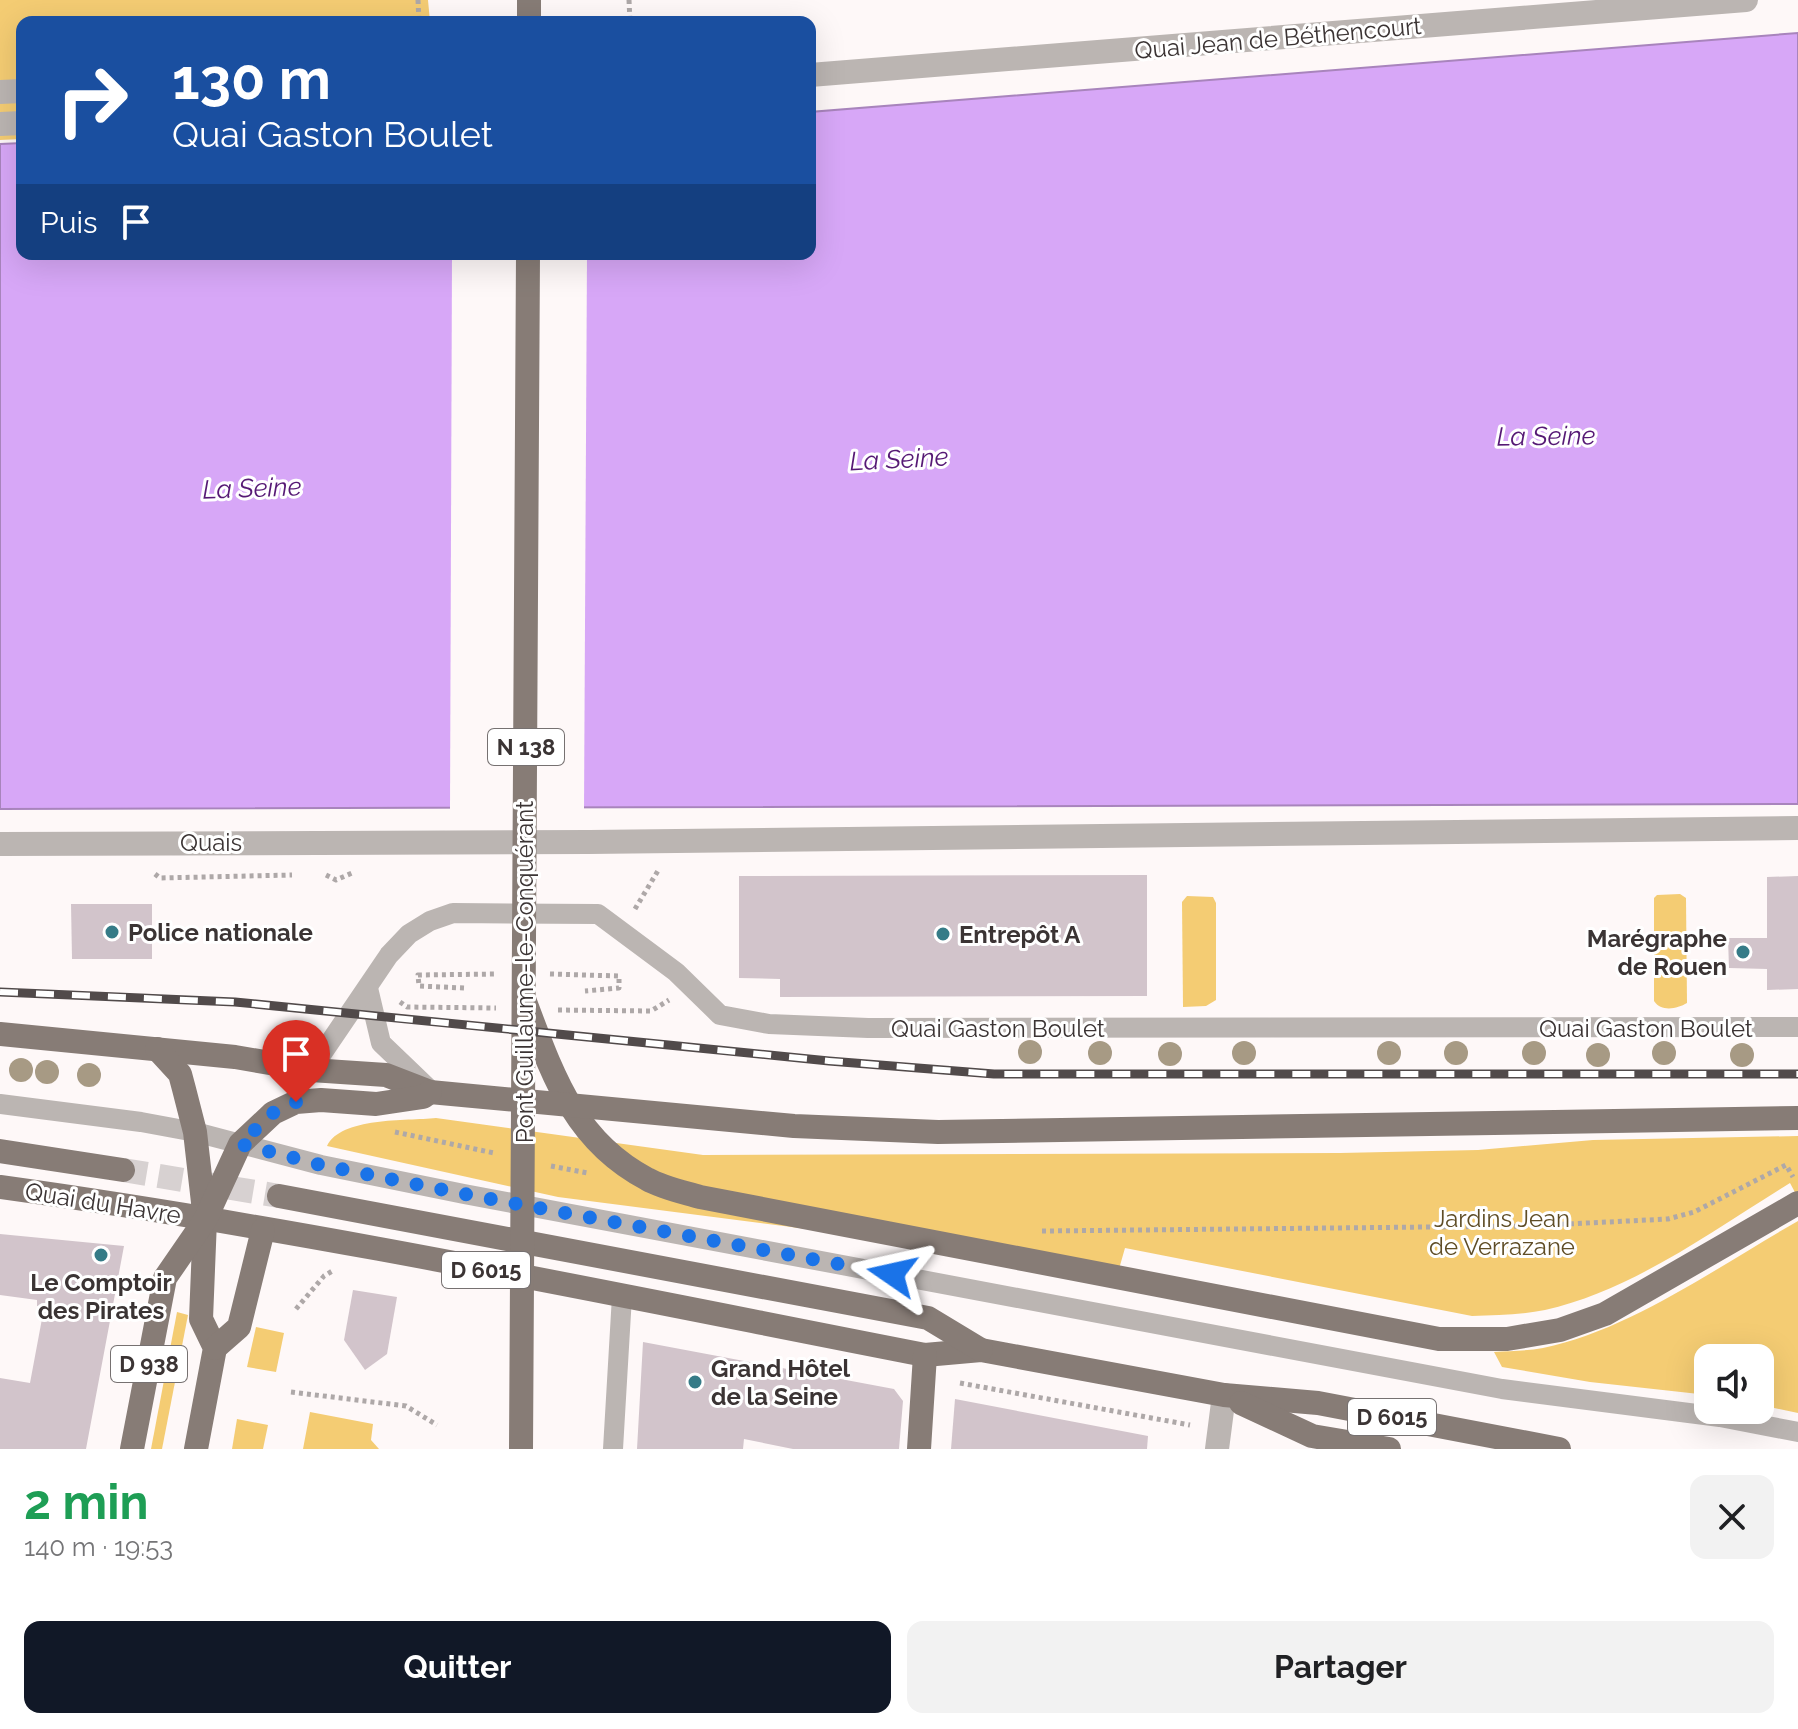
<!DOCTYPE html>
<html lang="fr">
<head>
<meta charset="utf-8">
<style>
  body { margin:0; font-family:Raleway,sans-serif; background:#f2f2f2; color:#202124; height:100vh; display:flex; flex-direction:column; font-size:30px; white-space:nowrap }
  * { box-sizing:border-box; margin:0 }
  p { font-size:26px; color:#757577 }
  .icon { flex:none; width:44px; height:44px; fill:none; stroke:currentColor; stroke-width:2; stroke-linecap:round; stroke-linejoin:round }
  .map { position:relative; height:1449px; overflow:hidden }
  .panel { display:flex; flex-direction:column; background:#fff; flex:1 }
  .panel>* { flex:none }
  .guide { position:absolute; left:16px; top:16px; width:800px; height:244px; border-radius:16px; box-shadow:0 8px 32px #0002; background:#1a4fa0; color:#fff; overflow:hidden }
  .controls { position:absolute; left:1694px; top:1344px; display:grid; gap:16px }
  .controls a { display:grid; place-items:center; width:80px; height:80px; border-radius:16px; background:#fff; box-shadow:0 8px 32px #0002; font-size:40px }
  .pin { position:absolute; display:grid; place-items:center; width:68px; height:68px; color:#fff; margin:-82px -34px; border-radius:50% 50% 50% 0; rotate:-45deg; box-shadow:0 0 8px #0007 }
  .pin .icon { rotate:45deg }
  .me { position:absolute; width:88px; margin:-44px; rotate:281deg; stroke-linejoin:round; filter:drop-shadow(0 0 6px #0008) }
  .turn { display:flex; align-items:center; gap:28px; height:168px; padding:0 24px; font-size:36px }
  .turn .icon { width:104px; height:104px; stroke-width:2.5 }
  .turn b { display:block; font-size:56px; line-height:68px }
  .then { display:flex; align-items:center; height:76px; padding:0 24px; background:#0003; gap:16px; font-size:30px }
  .round { display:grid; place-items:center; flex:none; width:84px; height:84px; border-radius:16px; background:#f2f2f2 }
  .head { display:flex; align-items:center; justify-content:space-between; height:136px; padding:0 24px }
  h1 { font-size:48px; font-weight:700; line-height:60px; color:#1e9e55 }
  .button { display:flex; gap:16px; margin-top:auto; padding:16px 24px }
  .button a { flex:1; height:92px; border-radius:16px; background:#111827; color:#fff; font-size:32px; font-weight:700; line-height:92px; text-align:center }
  .button a+a { background:#f2f2f2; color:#202124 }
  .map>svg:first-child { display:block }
  .green { fill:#f4cc73 }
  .water { fill:#d7a7f7; stroke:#a884bc; stroke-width:2 }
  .pier { fill:#fef8f8 }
  .building { fill:#d2c4cb }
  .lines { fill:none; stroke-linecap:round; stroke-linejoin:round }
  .primary-tunnel { stroke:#d7d1d1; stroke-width:24; stroke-dasharray:24 12; stroke-linecap:butt }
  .path { stroke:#aea8a8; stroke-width:5; stroke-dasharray:4 4; stroke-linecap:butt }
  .lane { stroke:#bbb5b2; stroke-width:20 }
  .street { stroke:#bbb5b2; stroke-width:24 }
  .primary { stroke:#877c76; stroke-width:24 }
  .rail-casing { stroke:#514a4a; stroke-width:9 }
  .rail { stroke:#fff; stroke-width:6; stroke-dasharray:18; stroke-linecap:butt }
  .tree { fill:#a79a84 }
  .route { stroke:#1a73e8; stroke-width:14; stroke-dasharray:0 25.2 }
  .poi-dot { fill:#357b87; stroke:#fff; stroke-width:3 }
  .labels { text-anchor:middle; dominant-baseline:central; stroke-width:6; stroke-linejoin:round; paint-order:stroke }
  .shield { fill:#fff; stroke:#767171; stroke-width:2 }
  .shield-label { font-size:22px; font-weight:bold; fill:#3b3434 }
  .street-label { font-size:24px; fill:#3b3434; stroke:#fff }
  .poi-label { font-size:24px; font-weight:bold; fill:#3b3434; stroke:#fff; text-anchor:start }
  .park-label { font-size:24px; fill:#5f4d26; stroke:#fff }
  .water-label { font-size:26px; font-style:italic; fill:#561975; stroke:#fff }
</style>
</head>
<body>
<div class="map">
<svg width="1798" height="1449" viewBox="0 0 1798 1449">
  <rect width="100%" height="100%" fill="#fef8f8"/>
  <g class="green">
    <path d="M0,0h428l2,22h-408v117l-22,1z"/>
    <path d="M1680,894l6,4 1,105c-10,6 -26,9 -33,-2v-103l3,-3z"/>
    <path d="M1187,896l26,1 3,6v97l-10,6 -23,1 -1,-105z"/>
    <path d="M436,1118l267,37 637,-2 138,-3 115,-10 205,-4v62l-8,-15c-77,47 -156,107 -245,127 -24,5 -49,5 -73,6l-347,-68 -6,21 -561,-72 -231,-51c14,-29 79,-25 109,-28z"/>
    <path d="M1798,1221v192l-38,-8v-47h-52v37l-118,-13 -88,-15 -8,-15c16,-1 33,-1 49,-4 88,-18 177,-83 255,-127z"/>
    <path d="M177,1312l11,3 -26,134h-11z"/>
    <path d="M256,1327l28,6 -8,39 -29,-5z"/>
    <path d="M310,1412l63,12 -2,16 8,9h-76z"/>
    <path d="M237,1419l31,6 -5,24h-31z"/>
  </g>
  <path class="water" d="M1798,33v771l-1798,5v-665l22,-1v111h788v-142z"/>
  <path class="pier" d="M452,254h135l-3,557 -134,1z"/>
  <g class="building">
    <path d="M1147,875v121l-367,1v-18l-41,-1v-102z"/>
    <path d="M1798,876v113l-31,1v-21l-38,-1 -1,-30h39v-61z"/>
    <path d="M71,904h81v55h-80z"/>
    <path d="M0,1234l124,12 -38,203h-86v-71l30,5 14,-75 -7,-2v-6l-37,-5z"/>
    <path d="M353,1290l44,7 -10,57 -22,16 -21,-30z"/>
    <path d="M643,1342l251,47 9,12 -4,48h-106l-49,-10 -1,10h-106z"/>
    <path d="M955,1399l193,37 -1,13h-196z"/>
  </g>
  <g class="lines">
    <path class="primary-tunnel" d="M123,1170l156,26"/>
    <g class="path">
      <path d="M418,0l1,22"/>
      <path d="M629,0l1,22"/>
      <path d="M155,874l5,4 132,-3"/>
      <path d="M326,875l10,5 16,-7"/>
      <path d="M635,909l24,-40"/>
      <path d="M550,974l69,2v12l-34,3"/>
      <path d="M464,988l-45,-2 -1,-11 78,-1"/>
      <path d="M400,1002l7,5 89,1"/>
      <path d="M558,1010l93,1 18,-11"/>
      <path d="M395,1132l99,21"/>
      <path d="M551,1166l37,7"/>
      <path d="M1042,1231l485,-5 141,-7 26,-7 92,-47 7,12"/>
      <path d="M296,1309l28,-33 10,-6"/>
      <path d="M960,1383l230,42"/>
      <path d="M291,1392l115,14 31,19"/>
    </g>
    <g class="lane">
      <path d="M368,988l13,55 48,46"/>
      <path d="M311,1070l78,-115 20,-21 21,-13 23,-8 145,1 78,58 44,43 49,9 99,4 930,-1"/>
      <path d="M0,1104l141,18 54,10 126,33 143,29 1038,195 218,28 78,15"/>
      <path d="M613,1449l9,-153"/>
    </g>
    <g class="street">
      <path d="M810,75l936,-75"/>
      <path d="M0,92l22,-1"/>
      <path d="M0,124l22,-1"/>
      <path d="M0,844l589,-2 1209,-14"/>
      <path d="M1217,1449l7,-54"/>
    </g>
    <g class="primary">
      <path d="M529,22v-22"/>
      <path d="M524,999c28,74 49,141 123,180 16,9 36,13 53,18l739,142h68l53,-9 45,-16 193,-111"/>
      <path d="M0,1034l235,23 76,13 75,5 44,17 364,34 144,6 860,-14"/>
      <path d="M157,1049l23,25 4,15 11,43 10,88 -4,99 14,29 -19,101"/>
      <path d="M0,1151l123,19"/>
      <path d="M0,1187c310,43 617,108 925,168l56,-5 243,45 94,8 241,46"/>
      <path d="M279,1196l649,122 53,32"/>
      <path d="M215,1348l24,-21 24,-97"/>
      <path d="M1241,1403l71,33 77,13"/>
      <path d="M132,1449l33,-171 40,-58 35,-76 33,-31 23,-11 25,-2 55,4 47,-7 7,-5"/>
      <path d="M521,1449l7,-1195"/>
      <path d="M919,1449l6,-94"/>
    </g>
    <defs>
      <path id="rail" d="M0,992l235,10 594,59 165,13h804"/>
    </defs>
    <use href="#rail" class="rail-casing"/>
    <use href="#rail" class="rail"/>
  </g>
  <g class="tree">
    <circle cx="1030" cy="1052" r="12"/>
    <circle cx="1100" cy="1053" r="12"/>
    <circle cx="1244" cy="1053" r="12"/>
    <circle cx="1389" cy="1053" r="12"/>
    <circle cx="1456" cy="1053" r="12"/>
    <circle cx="1534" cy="1053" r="12"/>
    <circle cx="1664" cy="1053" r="12"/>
    <circle cx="1170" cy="1054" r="12"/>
    <circle cx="1598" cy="1055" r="12"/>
    <circle cx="1742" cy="1055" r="12"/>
    <circle cx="21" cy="1070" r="12"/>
    <circle cx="47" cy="1072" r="12"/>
    <circle cx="89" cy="1075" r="12"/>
  </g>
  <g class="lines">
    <path class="route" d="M296,1102l-23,11 -33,31 81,21 143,29 428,80"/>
  </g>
  <g class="poi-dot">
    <circle cx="112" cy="932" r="8"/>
    <circle cx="943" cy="934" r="8"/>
    <circle cx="1743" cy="952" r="8"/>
    <circle cx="101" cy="1255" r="8"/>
    <circle cx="695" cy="1382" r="8"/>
  </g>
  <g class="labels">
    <g class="shield">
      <rect x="488" y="729" width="76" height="36" rx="6"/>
      <rect x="442" y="1252" width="88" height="36" rx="6"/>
      <rect x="111" y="1346" width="76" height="36" rx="6"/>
      <rect x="1348" y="1399" width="88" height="36" rx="6"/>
    </g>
    <g class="shield-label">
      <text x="526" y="747">N 138</text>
      <text x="486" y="1270">D 6015</text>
      <text x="149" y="1364">D 938</text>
      <text x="1392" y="1417">D 6015</text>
    </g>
    <g class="street-label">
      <text transform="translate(1278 38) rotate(-5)">Quai Jean de Béthencourt</text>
      <text x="211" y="842">Quais</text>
      <text transform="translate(524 972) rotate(-90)">Pont Guillaume-le-Conquérant</text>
      <text x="998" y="1028">Quai Gaston Boulet</text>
      <text x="1646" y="1028">Quai Gaston Boulet</text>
      <text transform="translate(103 1203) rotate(9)">Quai du Havre</text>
    </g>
    <g class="poi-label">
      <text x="128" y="932">Police nationale</text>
      <text x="959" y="934">Entrepôt A</text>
      <text x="1727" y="938" text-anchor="end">Marégraphe<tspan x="1727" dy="28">de Rouen</tspan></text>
      <text x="101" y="1282" text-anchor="middle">Le Comptoir<tspan x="101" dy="28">des Pirates</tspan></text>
      <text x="711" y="1368">Grand Hôtel<tspan x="711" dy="28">de la Seine</tspan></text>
    </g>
    <g class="park-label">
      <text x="1502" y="1218">Jardins Jean<tspan x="1502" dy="28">de Verrazane</tspan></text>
    </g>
    <g class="water-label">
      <text transform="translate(1546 436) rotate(-1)">La Seine</text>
      <text transform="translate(899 459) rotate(-3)">La Seine</text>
      <text transform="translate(252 488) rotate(-2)">La Seine</text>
    </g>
  </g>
</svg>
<div class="controls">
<a><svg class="icon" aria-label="sound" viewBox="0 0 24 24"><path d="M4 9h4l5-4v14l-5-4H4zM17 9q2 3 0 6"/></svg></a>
</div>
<div class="pin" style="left:296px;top:1102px;background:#d93025"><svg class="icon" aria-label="arrive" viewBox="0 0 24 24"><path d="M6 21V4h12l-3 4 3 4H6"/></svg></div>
<svg class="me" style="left:892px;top:1274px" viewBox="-20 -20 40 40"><path d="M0-17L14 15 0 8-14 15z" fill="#1a73e8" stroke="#fff" stroke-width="4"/></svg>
<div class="guide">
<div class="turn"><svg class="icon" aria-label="right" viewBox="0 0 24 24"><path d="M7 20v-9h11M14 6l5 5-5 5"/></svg><div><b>130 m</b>Quai Gaston Boulet</div></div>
<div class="then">Puis<svg class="icon" aria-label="arrive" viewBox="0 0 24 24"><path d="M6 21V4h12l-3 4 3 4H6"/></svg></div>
</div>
</div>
<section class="panel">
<div class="head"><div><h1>2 min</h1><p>140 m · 19:53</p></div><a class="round"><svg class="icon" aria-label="close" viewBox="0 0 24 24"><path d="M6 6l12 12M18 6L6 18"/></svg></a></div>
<div class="button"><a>Quitter</a><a>Partager</a></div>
</section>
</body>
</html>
